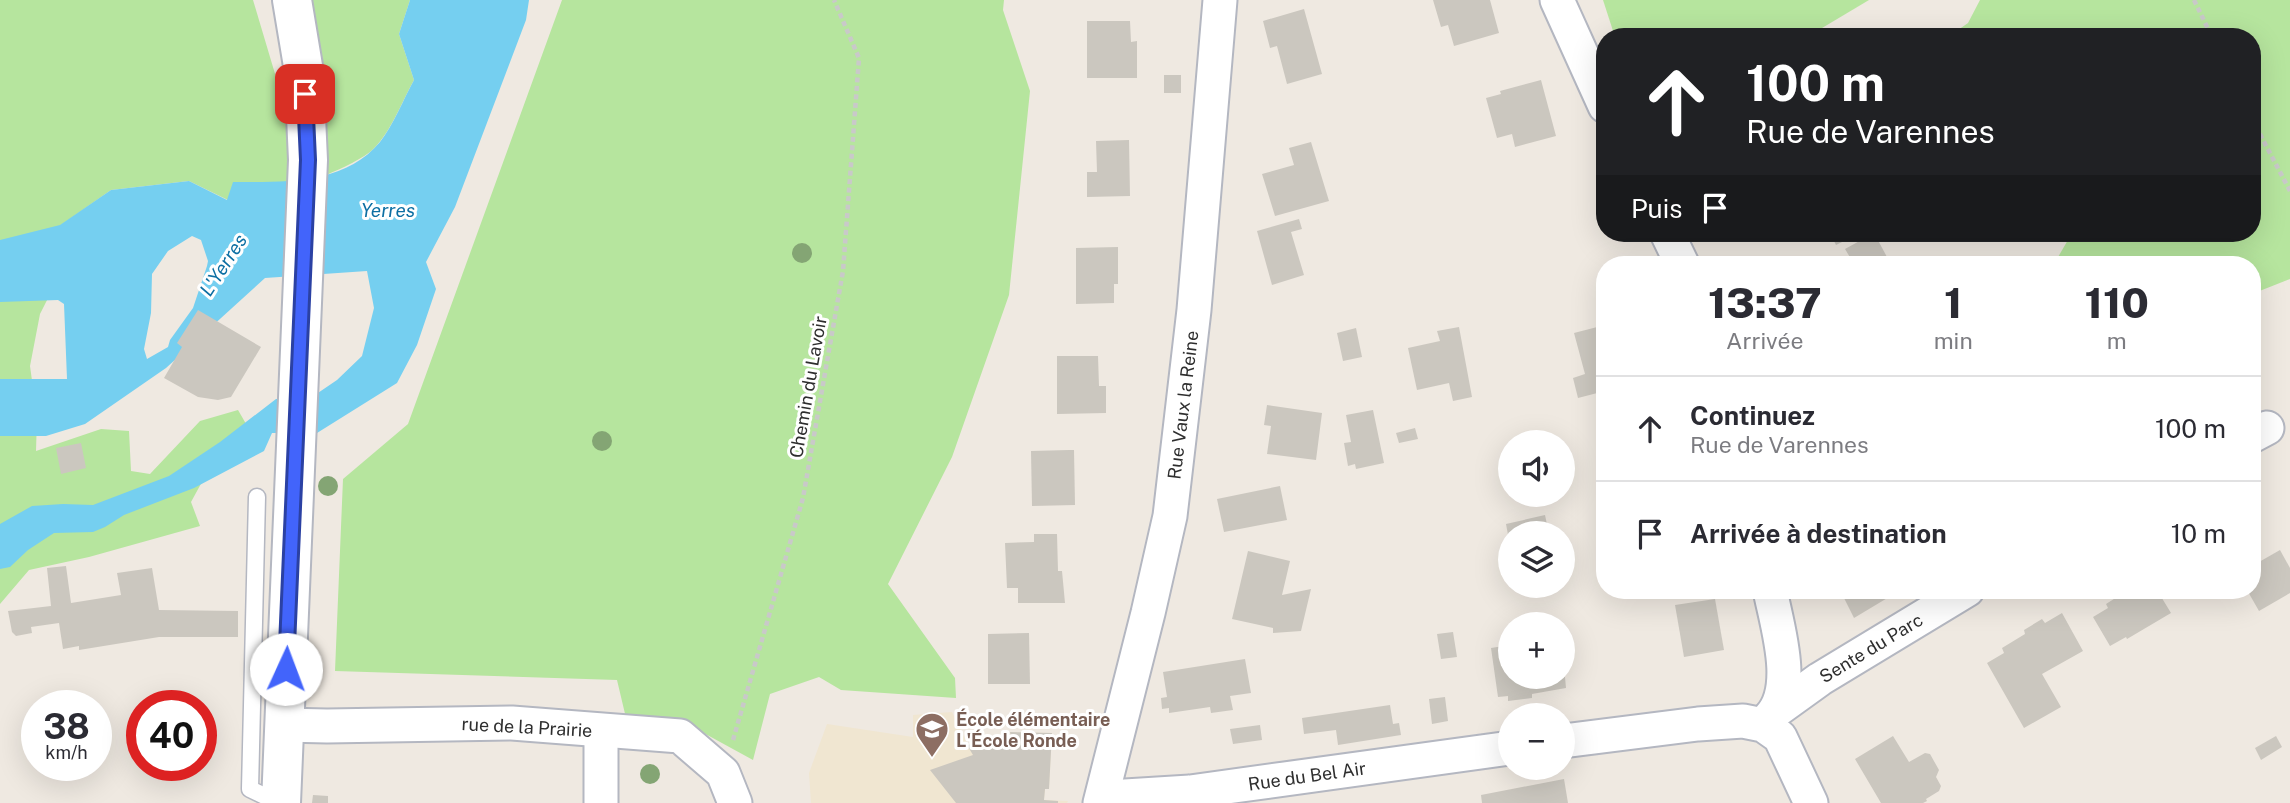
<!DOCTYPE html>
<html lang="fr">
<head>
<meta charset="utf-8">
<style>
  body { margin:0; font-family:"Public Sans",sans-serif; background:#f7f7f7; color:#2b2b33; height:100vh; display:flex; flex-direction:column; font-size:26px; white-space:nowrap }
  * { box-sizing:border-box; margin:0 }
  p { font-size:23px; color:#7c7c81 }
  .icon { flex:none; width:38px; height:38px; fill:none; stroke:currentColor; stroke-width:2; stroke-linecap:round; stroke-linejoin:round }
  .map { position:relative; flex:1; overflow:hidden }
  .drawer { position:absolute; left:1596px; top:256px; width:665px; height:343px; display:flex; flex-direction:column; background:#fff; border-radius:28px; box-shadow:0 7px 28px #0002 }
  .drawer>* { flex:none }
  .top-card { position:absolute; left:1596px; top:28px; width:665px; height:214px; border-radius:28px; box-shadow:0 7px 28px #0002; background:#202124; color:#fff; overflow:hidden }
  .fabs { position:absolute; left:1498px; top:430px; display:grid; gap:14px }
  .fabs a { display:grid; place-items:center; width:77px; height:77px; border-radius:50%; background:#fff; box-shadow:0 7px 28px #0002; font-size:35px }
  .speed { position:absolute; left:21px; top:690px; display:flex; gap:14px; font-size:35px; font-weight:700; text-align:center }
  .speed>* { display:grid; place-content:center; width:91px; height:91px; border-radius:50%; background:#fff; box-shadow:0 7px 28px #0002; line-height:1 }
  .speed small { font-size:18px; font-weight:400 }
  .speed .limit { border:10px solid #d22; background:#fff; color:#111 }
  .pin { position:absolute; display:grid; place-items:center; width:60px; height:60px; color:#fff; margin:-30px; border-radius:14px; box-shadow:0 4px 10px #0006 }
  .me { position:absolute; width:77px; margin:-38px; rotate:2deg; stroke-linejoin:round; filter:drop-shadow(0 0 5px #0008) }
  .turn { display:flex; align-items:center; gap:24px; height:147px; padding:0 35px; font-size:32px }
  .turn .icon { width:91px; height:91px; stroke-width:2.5 }
  .turn b { display:block; font-size:49px; line-height:60px }
  .then { display:flex; align-items:center; height:66px; padding:0 35px; background:#0003; gap:14px; font-size:26px }
  .eta { display:flex; justify-content:space-evenly; align-items:center; height:119px; text-align:center }
  .eta b { font-size:42px; font-weight:800; line-height:49px }
  ul { padding:0; list-style:none }
  li { display:flex; align-items:center; gap:21px; height:105px; padding:0 35px; border-top:2px solid #e1e1e2 }
  li div { flex:1 }
  li b { display:block; font-size:26px }
  li em { font-style:normal }
  .map>svg:first-child { display:block }
  .education { fill:#f0e6d1 }
  .green { fill:#b6e59e }
  .water { fill:#75cff0; fill-rule:evenodd }
  .building { fill:#cbc7bf }
  .lines { fill:none; stroke-linecap:round; stroke-linejoin:round }
  .service-casing { stroke:#b4b7c1; stroke-width:19 }
  .minor-casing { stroke:#b4b7c1; stroke-width:37 }
  .tertiary-casing { stroke:#b4b7c1; stroke-width:42 }
  .path { stroke:#c9c9c9; stroke-width:4.5; stroke-dasharray:5 3.5; stroke-linecap:butt }
  .service { stroke:#fff; stroke-width:16 }
  .minor { stroke:#fff; stroke-width:33 }
  .tertiary { stroke:#fff; stroke-width:38 }
  .tree { fill:#84a574 }
  .route-casing { stroke:#2b41a3; stroke-width:18 }
  .route { stroke:#4264fb; stroke-width:12 }
  .labels { text-anchor:middle; dominant-baseline:central; stroke-width:6; stroke-linejoin:round; paint-order:stroke }
  .street-label { font-size:18px; fill:#2e2e2e; stroke:#fff }
  .education-label { font-size:18px; font-weight:bold; fill:#785e54; stroke:#fff; text-anchor:start }
  .water-label { font-size:19px; font-style:italic; fill:#0d6fa3; stroke:#fff }
</style>
</head>
<body>
<div class="map">
<svg width="2290" height="803" viewBox="0 0 2290 803">
  <rect width="100%" height="100%" fill="#efe9e1"/>
  <path class="education" d="M952,712l16,33 42,-8v-5l42,1 -3,56h-4l-1,11 24,1 -1,2h-256l-2,-30 18,-49 86,13v-22z"/>
  <g class="green">
    <path d="M0,0h253l28,94 14,88 -67,18 -39,-19 -78,9 -50,35 19,10 -40,79 -10,52 7,51 -1,34 65,-22 28,2 2,40 19,3 50,-53 38,-11 11,19 -29,20 -29,53 9,24 -111,31 -60,13 -29,34z"/>
    <path d="M297,0h113l-11,34 15,46c-13,23 -24,55 -44,72 -15,11 -33,18 -50,26z"/>
    <path d="M562,0h442l-1,10 27,81 -21,204 -57,162 -64,127 67,94 1,20 -115,-8 -22,-13 -49,17 -17,66 -64,-35 -63,-7 -9,-38 -282,-9 8,-192 65,-55z"/>
    <path d="M1603,0h266l-62,37h-192z"/>
    <path d="M1980,0h310v279l-38,15v-30h-198l18,-31h180v-196h-304l20,-14z"/>
  </g>
  <path class="water" d="M410,0h119l-3,20 -71,187 -29,55 10,27 -19,56 -20,38 -80,50h-45l-8,18 -70,37 -70,27 -19,12 -12,5 -39,1 -26,17 -18,17 -10,2v-45l32,-18 31,-2 30,1 76,-29 51,-34 56,-43 36,-2 25,-17 25,-24 12,-48 -7,-37 -102,7 -99,90 -81,56 -39,12h-46v-57h67l-3,-75 -6,-4 -58,2v-62l60,-15 51,-35 78,-9 38,19 6,-18c50,0 111,3 147,-40 14,-18 23,-42 34,-62l-15,-46zM192,236l9,4 7,21 -1,5 -14,42 -23,32 -2,7 -21,12 -3,-10 7,-36 1,-39 16,-23z"/>
  <g class="building">
    <path d="M1433,0h57l9,33 -45,13 -6,-21 -7,2z"/>
    <path d="M1304,9l18,65 -35,10 -10,-38 -7,2 -7,-27z"/>
    <path d="M1087,21h43l1,21 6,-1v37h-50z"/>
    <rect x="1164" y="75" width="17" height="18"/>
    <path d="M1541,80l15,56 -41,11 -3,-13 -15,4 -11,-40 15,-4 -1,-3z"/>
    <path d="M1129,140l1,56 -43,1v-25h10l-1,-31z"/>
    <path d="M1311,142l18,59 -54,15 -13,-42 32,-9 -5,-17z"/>
    <path d="M1299,219l3,10 -11,3 13,43 -32,10 -15,-54z"/>
    <path d="M1830,233h30l-24,12z"/>
    <path d="M1874,233l13,24 -13,7h-20l-9,-15z"/>
    <path d="M1118,247v37h-4v19l-38,1v-56z"/>
    <path d="M198,310l63,37 -30,50 -13,3 -20,-3 -34,-19 18,-31 -5,-4z"/>
    <path d="M1605,325v66l-27,7 -5,-20 12,-4 -11,-41z"/>
    <path d="M1459,327l13,70 -19,4 -4,-18 -32,7 -9,-42 32,-7 -3,-10z"/>
    <path d="M1356,328l6,29 -19,4 -6,-28z"/>
    <path d="M1057,356h41l1,30h7v27l-49,1z"/>
    <path d="M1267,405l55,8 -6,47 -49,-6 4,-28 -7,-1z"/>
    <path d="M1373,410l11,53 -28,6 -1,-5 -7,2 -4,-23 7,-1 -5,-27z"/>
    <path d="M1415,428l3,11 -19,4 -3,-10z"/>
    <path d="M81,443l5,25 -25,6 -5,-26z"/>
    <path d="M1069,450h5l1,55 -43,1 -1,-55z"/>
    <path d="M1280,486l7,34 -63,12 -7,-33z"/>
    <path d="M1545,515l4,19h-39l-1,6 -3,-16z"/>
    <path d="M1034,534h23l1,37h4l3,32h-47v-15h-11l-2,-45 29,-1z"/>
    <path d="M2280,550l10,18v25l-31,18 -12,-21h5v-24z"/>
    <path d="M1248,551l42,10 -8,34 29,-6 -10,42 -28,2v-5l-41,-9z"/>
    <path d="M66,566l5,37 50,-8 -4,-22 35,-5 7,42 79,1v26h-79l-80,13v-4l-16,3 -4,-26 -28,4 1,6 -16,3 -4,-4 -4,-21 43,-5 -4,-38z"/>
    <path d="M1840,590h51l3,4 -40,24z"/>
    <path d="M2128,590h29l14,23 -44,26 -1,-2 -16,9 -17,-29 15,-9 -2,-4z"/>
    <path d="M1715,599l9,51 -40,7 -9,-52z"/>
    <path d="M2062,613l21,38 -41,23 19,33 -37,21 -37,-65 17,-10 -2,-5 23,-14 -1,-4 18,-11 3,4z"/>
    <path d="M1453,632l4,25 -16,2 -4,-25z"/>
    <path d="M1029,633l1,51h-42v-50z"/>
    <path d="M1510,645v32h55l1,11 -34,6v4l-24,3v-5l-10,1 -7,-49z"/>
    <path d="M1245,659l6,34 -21,3 3,14 -22,3 -1,-6 -41,6v-5l-7,1 -1,-11 6,-1 -4,-25z"/>
    <path d="M1445,697l3,24 -16,3 -3,-25z"/>
    <path d="M1390,705l3,19 6,-1 2,12 -63,10 -2,-15 -32,4 -2,-16z"/>
    <path d="M1260,725l2,15 -29,4 -3,-15z"/>
    <path d="M1010,732l42,1 -3,56h-4l-1,11 14,1v2h-102l-26,-33 43,-15 -6,-10 44,-8z"/>
    <path d="M1893,736l16,26 16,-9 5,1 9,16 -3,7 5,9 -2,5 -13,8 1,2 -4,2h-42l-26,-44z"/>
    <path d="M2276,736l6,11 -21,13 -6,-12z"/>
    <path d="M1564,779l4,24h-86l-1,-8z"/>
    <path d="M313,795l15,1v7h-16z"/>
  </g>
  <g class="lines">
    <defs>
      <path id="service" d="M257,497l-7,292 29,14"/>
      <g id="minor">
        <path d="M1557,0l48,106"/>
        <path d="M1667,233l15,31"/>
        <path d="M2252,436l15,-8"/>
        <path d="M1777,710l43,-31 147,-89"/>
        <path d="M1769,718c29,-29 8,-92 1,-128"/>
        <path d="M284,725l43,1 185,-3 168,13 43,37 12,30"/>
        <path d="M1563,741l135,-17 45,-3 20,4 17,12 31,66"/>
        <path d="M601,803v-72"/>
        <path d="M1100,803l48,-190 22,-97 24,-206 26,-310"/>
        <path d="M1105,803l20,-7 65,-4 320,-44"/>
      </g>
      <path id="tertiary" d="M281,803l27,-643 -4,-88 -12,-72"/>
    </defs>
    <use href="#service" class="service-casing"/>
    <use href="#minor" class="minor-casing"/>
    <use href="#tertiary" class="tertiary-casing"/>
    <g class="path">
      <path d="M2194,0l18,37"/>
      <path d="M2252,119l38,72"/>
      <path d="M733,740l70,-242 40,-227 16,-213 -25,-58"/>
    </g>
    <use href="#service" class="service"/>
    <use href="#minor" class="minor"/>
    <use href="#tertiary" class="tertiary"/>
  </g>
  <g class="tree">
    <circle cx="802" cy="253" r="10"/>
    <circle cx="602" cy="441" r="10"/>
    <circle cx="328" cy="486" r="10"/>
    <circle cx="650" cy="774" r="10"/>
  </g>
  <g class="lines">
    <defs>
      <path id="route" d="M286,669l22,-509 -3,-66"/>
    </defs>
    <use href="#route" class="route-casing"/>
    <use href="#route" class="route"/>
  </g>
  <defs>
    <symbol id="school-pin" viewBox="-11 -11 22 30"><path d="M0 17L-7.5 6A9.5 9.5 0 1 1 7.5 6Z" fill="#8d6e63" stroke="#fff"/><path d="M0-5L7-2L0 1L-7-2ZM-4 1L0 2.5L4 1V4Q0 6-4 4Z" fill="#fff"/></symbol>
  </defs>
  <g fill-rule="evenodd">
    <use href="#school-pin" x="913" y="710" width="38" height="52"/>
  </g>
  <g class="labels">
    <g class="street-label">
      <text transform="translate(808 387) rotate(-80)">Chemin du Lavoir</text>
      <text transform="translate(1183 405) rotate(-83)">Rue Vaux la Reine</text>
      <text transform="translate(1871 648) rotate(-31)">Sente du Parc</text>
      <text transform="translate(527 727) rotate(3)">rue de la Prairie</text>
      <text transform="translate(1307 776) rotate(-8)">Rue du Bel Air</text>
    </g>
    <g class="education-label">
      <text x="956" y="719">École élémentaire<tspan x="956" dy="21">L'École Ronde</tspan></text>
    </g>
    <g class="water-label">
      <text x="388" y="210">Yerres</text>
      <text transform="translate(223 265) rotate(-57)">L'Yerres</text>
    </g>
  </g>
</svg>
<div class="fabs">
<a><svg class="icon" aria-label="sound" viewBox="0 0 24 24"><path d="M4 9h4l5-4v14l-5-4H4zM17 9q2 3 0 6"/></svg></a>
<a><svg class="icon" aria-label="layers" viewBox="0 0 24 24"><path d="M12 4l9 5-9 5-9-5zM3 14l9 5 9-5"/></svg></a>
<a>+</a>
<a>−</a>
</div>
<div class="speed"><div>38<small>km/h</small></div><div class="limit">40</div></div>
<div class="pin" style="left:305px;top:94px;background:#d93025"><svg class="icon" aria-label="arrive" viewBox="0 0 24 24"><path d="M6 21V4h12l-3 4 3 4H6"/></svg></div>
<svg class="me" style="left:286px;top:669px" viewBox="-20 -20 40 40"><circle r="19" fill="#fff"/><path d="M0-13L10 11 0 6-10 11z" fill="#4264fb"/></svg>
<div class="top-card">
<div class="turn"><svg class="icon" aria-label="ahead" viewBox="0 0 24 24"><path d="M12 20V5M6 11l6-6 6 6"/></svg><div><b>100 m</b>Rue de Varennes</div></div>
<div class="then">Puis<svg class="icon" aria-label="arrive" viewBox="0 0 24 24"><path d="M6 21V4h12l-3 4 3 4H6"/></svg></div>
</div>
<section class="drawer">
<div class="eta">
<div><b>13:37</b><p>Arrivée</p></div>
<div><b>1</b><p>min</p></div>
<div><b>110</b><p>m</p></div>
</div>
<ul>
<li><svg class="icon" aria-label="ahead" viewBox="0 0 24 24"><path d="M12 20V5M6 11l6-6 6 6"/></svg><div><b>Continuez</b><p>Rue de Varennes</p></div><em>100 m</em></li>
<li><svg class="icon" aria-label="arrive" viewBox="0 0 24 24"><path d="M6 21V4h12l-3 4 3 4H6"/></svg><div><b>Arrivée à destination</b></div><em>10 m</em></li>
</ul>
</section>
</div>
</body>
</html>
